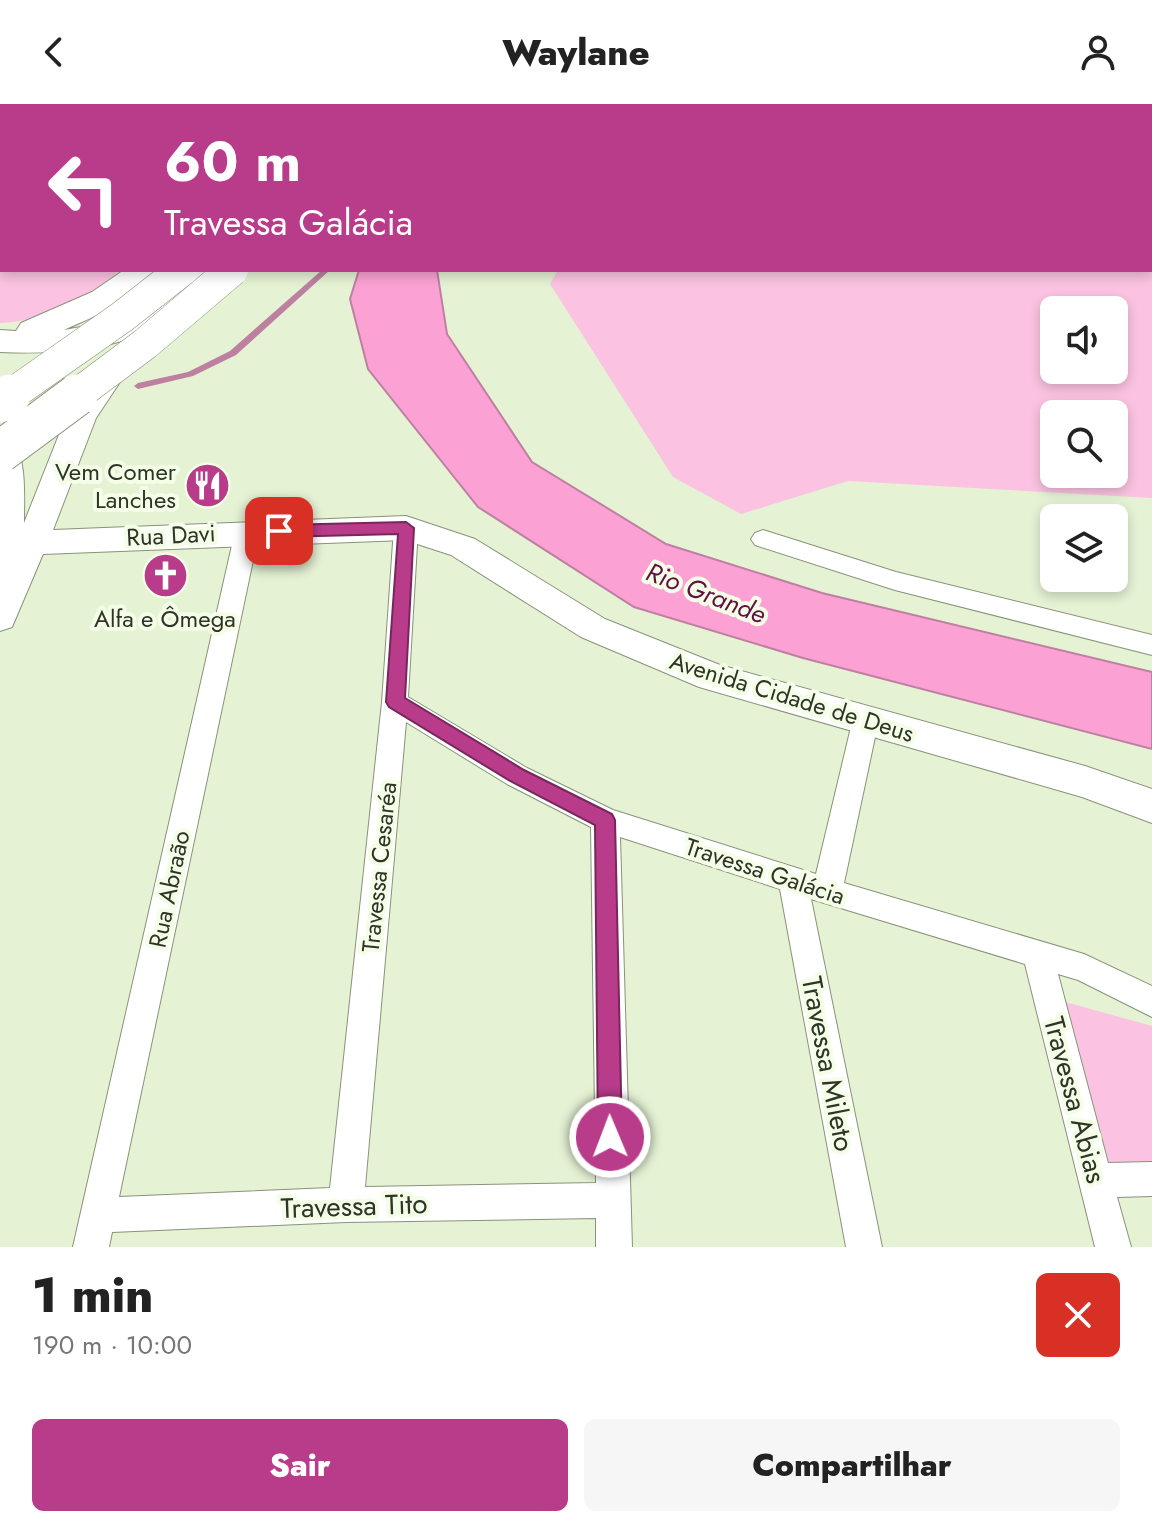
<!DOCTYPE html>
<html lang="pt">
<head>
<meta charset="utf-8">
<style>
  body { margin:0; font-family:Jost,sans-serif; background:#f6f6f6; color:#222; height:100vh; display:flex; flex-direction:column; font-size:30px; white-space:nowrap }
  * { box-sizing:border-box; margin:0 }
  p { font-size:26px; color:#767676 }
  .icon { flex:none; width:44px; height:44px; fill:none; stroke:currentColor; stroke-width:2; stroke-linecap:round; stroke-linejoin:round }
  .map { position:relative; height:1143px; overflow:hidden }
  .side { display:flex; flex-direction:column; background:#fff; flex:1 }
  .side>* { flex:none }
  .top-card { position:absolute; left:0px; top:0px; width:1152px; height:168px; box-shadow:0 4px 12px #0003; background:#b93c8b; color:#fff; overflow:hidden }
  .tools { position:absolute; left:1040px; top:192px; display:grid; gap:16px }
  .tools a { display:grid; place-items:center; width:88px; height:88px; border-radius:12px; background:#fff; box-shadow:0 4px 12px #0003; font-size:40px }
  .pin { position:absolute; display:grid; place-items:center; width:68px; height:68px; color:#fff; margin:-34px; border-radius:16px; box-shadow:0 4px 12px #0006 }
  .me { position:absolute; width:88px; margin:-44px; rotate:359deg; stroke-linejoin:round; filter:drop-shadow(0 0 6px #0008) }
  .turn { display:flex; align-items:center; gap:28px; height:168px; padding:0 32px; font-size:36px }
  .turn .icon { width:104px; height:104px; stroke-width:2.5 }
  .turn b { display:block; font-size:56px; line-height:68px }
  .round { display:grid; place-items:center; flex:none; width:84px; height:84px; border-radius:12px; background:#f6f6f6 }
  .summary { display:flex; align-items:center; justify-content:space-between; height:136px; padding:0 32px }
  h1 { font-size:48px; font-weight:800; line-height:60px }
  .primary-button { display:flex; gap:16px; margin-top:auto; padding:16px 32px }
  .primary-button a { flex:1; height:92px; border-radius:12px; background:#b93c8b; color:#fff; font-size:32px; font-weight:800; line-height:92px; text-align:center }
  .primary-button a+a { background:#f6f6f6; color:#222 }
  header { display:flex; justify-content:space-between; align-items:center; height:104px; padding:0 32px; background:#fff; font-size:36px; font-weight:800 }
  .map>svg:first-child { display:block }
  .green { fill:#fbc3e1; fill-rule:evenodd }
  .water { fill:#fca1d4; stroke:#be80a1; stroke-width:2 }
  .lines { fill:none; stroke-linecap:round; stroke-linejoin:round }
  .stream { fill:#be80a1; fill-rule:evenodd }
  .river { fill:#fca1d4; fill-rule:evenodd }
  .lane-casing { stroke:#889378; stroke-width:2 }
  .street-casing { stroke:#889378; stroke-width:2 }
  .secondary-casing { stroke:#889378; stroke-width:2 }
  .highway-casing { stroke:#889378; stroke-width:2 }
  .lane { fill:#fff; fill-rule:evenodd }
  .street { fill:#fff; fill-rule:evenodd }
  .secondary { fill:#fff; fill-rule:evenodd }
  .highway { fill:#fff; fill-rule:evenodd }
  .highway-bridge-far1-casing { stroke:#889378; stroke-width:33; stroke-linecap:butt }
  .highway-bridge-casing { stroke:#889378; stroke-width:43; stroke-linecap:butt }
  .highway-bridge-far1 { stroke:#fff; stroke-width:32 }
  .highway-bridge { stroke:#fff; stroke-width:41 }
  .route { fill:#b93c8b; stroke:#78275a; stroke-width:2 }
  .labels { text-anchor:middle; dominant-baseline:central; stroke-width:8; stroke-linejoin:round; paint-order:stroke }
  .poi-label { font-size:24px; fill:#2f3429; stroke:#f4fee6; text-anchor:end }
  .street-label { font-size:24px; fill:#2f3429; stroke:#f4fee6 }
  .water-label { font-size:26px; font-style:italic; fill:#5f1144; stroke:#f4fee6 }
  .near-street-label { font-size:28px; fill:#2f3429; stroke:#f4fee6 }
</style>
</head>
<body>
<header><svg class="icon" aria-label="back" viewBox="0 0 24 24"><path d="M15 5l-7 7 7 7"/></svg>Waylane<svg class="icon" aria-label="person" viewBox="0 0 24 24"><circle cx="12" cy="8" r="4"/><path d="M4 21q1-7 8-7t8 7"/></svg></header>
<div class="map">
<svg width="1152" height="1143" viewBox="0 0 1152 1143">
  <rect width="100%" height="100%" fill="#e5f2d4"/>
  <g class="green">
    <path d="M0,0h224l-222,2v164h118c-32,28 -76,52 -120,53z"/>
    <path d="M947,0h205v394l-304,-17 -107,33 -68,-37 -123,-193 8,-14h592v-164zM1114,206v60h-60v-60zM1054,310h60v60h-60z"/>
    <path d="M1058,896l94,26v145l-40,1z"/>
  </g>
  <path class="water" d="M359,166h78l10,64 85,128 134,82 156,49 330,79v77l-349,-91 -169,-51 -156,-100 -110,-138 -18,-70z"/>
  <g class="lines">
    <path class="stream" d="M322,166h8l-94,85 -43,21 -55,13 -4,-3 4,-3 50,-11 42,-21z"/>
    <rect class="river" x="425" y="0" width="38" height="2"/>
    <defs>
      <path id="lane" d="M766,0h8l-1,2h-8z"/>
      <g id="street">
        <path d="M406,416l8,2 4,6 -10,169 119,71 86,42 203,64 36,-151 4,-8 9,-3 9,3 4,8 -34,160 240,71 68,32v31l-74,-37 -20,-6 50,189 44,-1v34l-35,1 14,50h-36l-70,-283 -214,-65 71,348h-36l-66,-358 -160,-52 12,410h-36v-29l-250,4 -234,10 -3,15h-36l162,-715 4,-6 8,-3 8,3 4,6 -140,665 211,-9 52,-486 12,-174 4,-6zM406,618l101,62 84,43 5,356 -231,4z"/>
        <path d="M763,426l133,42 256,63v20l-257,-65 -140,-45 -4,-6 4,-6z"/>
      </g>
      <path id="secondary" d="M109,263l10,2 5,7 -28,42 -43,112 353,-14 69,23 130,80 115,46 365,101 67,23v34l-70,-26 -383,-110 -118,-50 -130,-82 -46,-15 -362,14 -31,73 -12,4v-200l11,3c16,26 13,59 13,89l42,-106 33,-48z"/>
      <g id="highway">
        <rect x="619" y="0" width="28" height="2"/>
        <path d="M124,166h38c-19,28 -68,46 -98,60l51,-9 38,-19 39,-32h24l5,7c-7,10 -18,17 -27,26 -55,46 -125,52 -194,49v-22l16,1 5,-8 71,-31z"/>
      </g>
    </defs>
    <use href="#lane" class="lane-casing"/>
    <use href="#street" class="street-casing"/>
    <use href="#secondary" class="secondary-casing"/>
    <use href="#highway" class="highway-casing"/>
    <use href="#lane" class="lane"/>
    <use href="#street" class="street"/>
    <use href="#secondary" class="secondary"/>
    <use href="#highway" class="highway"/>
    <defs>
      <g id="highway-bridge-far1">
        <path d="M8,293l114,-80 60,-47"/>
        <path d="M74,293l71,-53 87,-74"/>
      </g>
      <g id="highway-bridge">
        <path d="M0,298l10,-7"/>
        <path d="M0,348l77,-57"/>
      </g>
    </defs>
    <use href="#highway-bridge-far1" class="highway-bridge-far1-casing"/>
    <use href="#highway-bridge" class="highway-bridge-casing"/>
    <use href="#highway-bridge-far1" class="highway-bridge-far1"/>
    <use href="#highway-bridge" class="highway-bridge"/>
  </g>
  <path class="route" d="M406,418l8,6 -9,170 119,72 88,44 3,6 7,317 -4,8 -8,4 -8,-4 -4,-8 -3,-312 -85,-44 -121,-74 -3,-5 12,-168 -119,3 -8,-6 8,-6z"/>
  <defs>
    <symbol id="restaurant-disc" viewBox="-11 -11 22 22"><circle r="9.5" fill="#b93c8b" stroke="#f4fee6"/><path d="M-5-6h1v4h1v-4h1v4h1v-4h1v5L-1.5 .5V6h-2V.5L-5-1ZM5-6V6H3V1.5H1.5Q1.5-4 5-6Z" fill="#fff"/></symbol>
    <symbol id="church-disc" viewBox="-11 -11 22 22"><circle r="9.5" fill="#b93c8b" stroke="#f4fee6"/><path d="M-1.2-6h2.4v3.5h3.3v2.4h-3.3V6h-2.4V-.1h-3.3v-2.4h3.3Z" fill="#fff"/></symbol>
  </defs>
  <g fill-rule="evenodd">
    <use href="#restaurant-disc" x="182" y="356" width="51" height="51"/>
    <use href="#church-disc" x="140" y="446" width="51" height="51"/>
  </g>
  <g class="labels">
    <g class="poi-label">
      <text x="176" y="367">Vem Comer<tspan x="176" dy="28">Lanches</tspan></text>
      <text x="165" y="514" text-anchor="middle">Alfa e Ômega</text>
    </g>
    <g class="street-label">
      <text transform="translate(171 431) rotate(-3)">Rua Davi</text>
      <text transform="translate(792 593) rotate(17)">Avenida Cidade de Deus</text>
      <text transform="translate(379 763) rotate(-84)">Travessa Cesaréa</text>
      <text transform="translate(765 767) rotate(18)">Travessa Galácia</text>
      <text transform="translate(169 785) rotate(-78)">Rua Abraão</text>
    </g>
    <g class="water-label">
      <text transform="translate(706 489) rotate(21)">Rio Grande</text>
    </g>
    <g class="near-street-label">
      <text transform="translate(828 960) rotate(79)">Travessa Mileto</text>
      <text transform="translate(1075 996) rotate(75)">Travessa Abias</text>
      <text transform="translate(354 1102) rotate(-2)">Travessa Tito</text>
    </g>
  </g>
</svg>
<div class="tools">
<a><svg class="icon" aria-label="sound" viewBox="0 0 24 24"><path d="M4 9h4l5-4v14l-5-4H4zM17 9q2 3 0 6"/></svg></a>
<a><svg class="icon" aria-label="search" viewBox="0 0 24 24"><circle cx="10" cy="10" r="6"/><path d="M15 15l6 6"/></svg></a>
<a><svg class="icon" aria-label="layers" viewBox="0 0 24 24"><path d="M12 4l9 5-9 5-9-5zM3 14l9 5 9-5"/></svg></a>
</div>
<div class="pin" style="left:279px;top:427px;background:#d93025"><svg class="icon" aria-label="arrive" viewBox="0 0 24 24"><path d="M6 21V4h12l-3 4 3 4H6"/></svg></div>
<svg class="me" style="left:610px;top:1033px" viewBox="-20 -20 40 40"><circle r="17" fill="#b93c8b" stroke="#fff" stroke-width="3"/><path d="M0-11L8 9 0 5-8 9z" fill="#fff"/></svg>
<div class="top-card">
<div class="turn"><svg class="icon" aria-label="left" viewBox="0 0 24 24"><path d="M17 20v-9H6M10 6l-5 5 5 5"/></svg><div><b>60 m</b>Travessa Galácia</div></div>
</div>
</div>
<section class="side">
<div class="summary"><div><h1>1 min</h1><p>190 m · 10:00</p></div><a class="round" style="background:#d93025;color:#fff"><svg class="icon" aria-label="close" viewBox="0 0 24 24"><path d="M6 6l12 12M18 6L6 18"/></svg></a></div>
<div class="primary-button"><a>Sair</a><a>Compartilhar</a></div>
</section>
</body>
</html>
